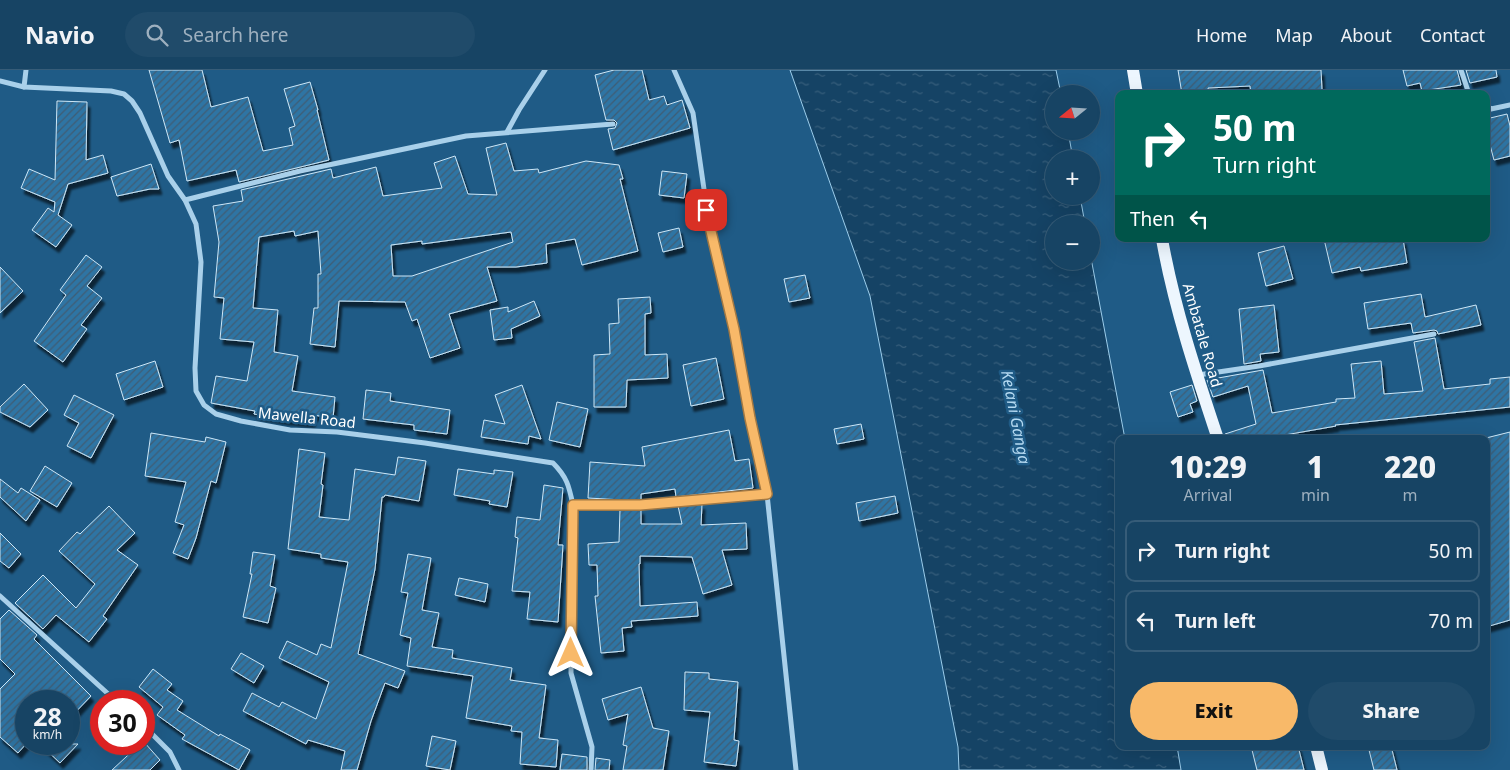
<!DOCTYPE html>
<html lang="en">
<head>
<meta charset="utf-8">
<style>
  body { margin:0; font-family:"Noto Sans",sans-serif; background:#204b6a; color:#f1f3f6; height:100vh; display:flex; flex-direction:column; font-size:19px; white-space:nowrap }
  * { box-sizing:border-box; margin:0 }
  p { font-size:16px; color:#9eb0bf }
  .icon { flex:none; width:28px; height:28px; fill:none; stroke:currentColor; stroke-width:2; stroke-linecap:round; stroke-linejoin:round }
  .map { position:relative; flex:1; overflow:hidden }
  .drawer { position:absolute; left:1115px; top:365px; width:375px; height:315px; display:flex; flex-direction:column; background:#174464; border-radius:10px; box-shadow:0 5px 20px #0002,0 0 0 1px #365c78 }
  .drawer>* { flex:none }
  .hud { position:absolute; left:1115px; top:20px; width:375px; height:152px; border-radius:10px; box-shadow:0 5px 20px #0002,0 0 0 1px #365c78; background:#00695c; color:#fff; overflow:hidden }
  .needle { width:32px; rotate:252deg }
  .fabs { position:absolute; left:1045px; top:15px; display:grid; gap:10px }
  .fabs a { display:grid; place-items:center; width:55px; height:55px; border-radius:50%; background:#174464; box-shadow:0 5px 20px #0002,0 0 0 1px #365c78; font-size:25px }
  .speed { position:absolute; left:15px; top:620px; display:flex; gap:10px; font-size:25px; font-weight:700; text-align:center }
  .speed>* { display:grid; place-content:center; width:65px; height:65px; border-radius:50%; background:#174464; box-shadow:0 5px 20px #0002,0 0 0 1px #365c78; line-height:1 }
  .speed small { font-size:12px; font-weight:400 }
  .speed .limit { border:8px solid #d22; background:#fff; color:#111 }
  .pin { position:absolute; display:grid; place-items:center; width:42px; height:42px; color:#fff; margin:-21px; border-radius:10px; box-shadow:0 2px 8px #0006 }
  .me { position:absolute; width:55px; margin:-28px; rotate:0deg; stroke-linejoin:round; filter:drop-shadow(0 0 4px #0008) }
  .turn { display:flex; align-items:center; gap:18px; height:105px; padding:0 15px; font-size:22px }
  .turn .icon { width:65px; height:65px; stroke-width:2.5 }
  .turn b { display:block; font-size:35px; line-height:42px }
  .then { display:flex; align-items:center; height:48px; padding:0 15px; background:#0003; gap:10px; font-size:19px }
  .eta { display:flex; justify-content:space-evenly; align-items:center; height:85px; text-align:center }
  .eta b { font-size:30px; font-weight:800; line-height:35px }
  .action { display:flex; gap:10px; margin-top:auto; padding:10px 15px }
  .action a { flex:1; height:58px; border-radius:30px; background:#f8b969; color:#111; font-size:20px; font-weight:800; line-height:58px; text-align:center }
  .action a+a { background:#204b6a; color:#f1f3f6 }
  ul { padding:0; list-style:none }
  li { display:flex; align-items:center; gap:15px; height:62px; margin:0 10px 8px; padding:0 5px; border:2px solid #365c78; border-radius:10px }
  li div { flex:1 }
  li b { display:block; font-size:19px }
  li em { font-style:normal }
  header { display:flex; align-items:center; gap:30px; box-sizing:border-box; height:70px; padding:0 25px; background:#174464; border-bottom:1px solid #365c78 }
  header strong { font-size:24px }
  nav { display:flex; gap:28px; margin-inline-start:auto; font-size:18px }
  .search { width:350px; height:45px; background:#204b6a; display:flex; align-items:center; gap:12px; box-sizing:border-box; padding:0 18px; border-radius:28px; color:#9eb0bf; font-size:19px }
  .map>svg:first-child { display:block }
  .water { fill:url(#water-ripples); stroke:#9ccdeb }
  .building { fill:url(#building-hatch); stroke:#cde7f7; fill-rule:evenodd; filter:url(#shadow) }
  .lines { fill:none; stroke-linecap:round; stroke-linejoin:round }
  .street { stroke:#a9d0ea; stroke-width:5 }
  .primary { stroke:#edf6fe; stroke-width:12 }
  .route-casing { stroke:#a17844; stroke-width:12 }
  .route { stroke:#f8b969; stroke-width:9 }
  .labels { text-anchor:middle; dominant-baseline:central; stroke-width:5; stroke-linejoin:round; paint-order:stroke }
  .street-label { font-size:15px; fill:#fff; stroke:#1f5b86 }
  .water-label { font-size:16px; font-style:italic; fill:#b4d9f1; stroke:#1f5b86 }
</style>
</head>
<body>
<header>
<strong>Navio</strong>
<div class="search"><svg class="icon" aria-label="search" viewBox="0 0 24 24"><circle cx="10" cy="10" r="6"/><path d="M15 15l6 6"/></svg>Search here</div>
<nav><a>Home</a><a>Map</a><a>About</a><a>Contact</a></nav>
</header>
<div class="map">
<svg width="1510" height="700" viewBox="0 0 1510 700">
  <defs>
    <pattern id="water-ripples" width="26" height="14" patternUnits="userSpaceOnUse" patternTransform="scale(1.25)"><rect width="26" height="14" fill="#154365"/><path d="M2 4q2-2 4 0t4 0M15 11q2-2 4 0t4 0" fill="none" stroke="#385f7c"/></pattern>
    <pattern id="building-hatch" width="6" height="6" patternUnits="userSpaceOnUse" patternTransform="scale(1.25)"><rect width="6" height="6" fill="#2f74a4"/><path d="M-1 1l2-2M0 6l6-6M5 7l2-2" fill="none" stroke="#3f5e74"/></pattern>
    <filter id="shadow"><feDropShadow dx="3" dy="5.5" stdDeviation="1" flood-color="#0009"/></filter>
  </defs>
  <rect width="100%" height="100%" fill="#1f5b86"/>
  <path class="water" d="M790,0h266l5,24h-7v37h14l5,28h-19v37h26l5,28h-31v37h37v-3l34,181h-6v307h58l4,24h-222l-1,-23 -88,-451z"/>
  <g class="building">
    <path d="M149,0h53l9,37 37,-10 15,54 30,-6 -4,-17 6,-2 -11,-37 26,-7 8,28h-1l12,50 -90,22 -3,-12 -49,11 -8,-41 -9,3z"/>
    <path d="M614,0h28l7,30 15,-4 3,9 15,-5 8,28 -77,22 -5,-21 7,-1 2,-5 -3,-3h-8l-11,-45z"/>
    <path d="M1178,0h143l1,20 -71,3 -1,-7 -42,2 1,6h-27z"/>
    <path d="M1403,0h54l4,15 -39,6 -2,-8 -13,3z"/>
    <path d="M1466,0h30l1,7 -27,6z"/>
    <path d="M57,31l30,1 -1,58 17,-5 5,18 -40,11 -10,31 14,10 -16,22 -24,-17 16,-22 6,4 1,-10 -34,-14 8,-19 26,11z"/>
    <path d="M1507,44l3,12v30l-16,4 -8,-30v-11z"/>
    <path d="M506,73l8,28 24,-2 1,4 47,-12 33,4 4,14h-3l18,72 -56,14 -7,-26 -29,5 1,19 -31,4h-29l10,34 -48,13 11,34 -30,10 -13,-39 -5,2 -7,-19 -66,-1 -4,46 -25,-3 4,-36h4v-34h3l-3,-43 -23,5 -1,-5 -35,6 -6,71 25,2 -4,42 24,4 -6,35 43,6 -2,21 -20,-3 -1,7 -29,-3 -29,-5 1,-3 -44,-8 5,-27 31,5 7,-39 -34,-3 4,-41 -10,-1 5,-55 -6,-36 30,-5 -2,-11 90,-21 2,9 43,-11 7,29 59,-8 -8,-25 21,-7 13,38 29,1 -11,-47zM511,162l2,10 -101,34h-19l-2,-31 31,-4v3z"/>
    <path d="M151,94l8,25h-9l-33,7 -6,-19z"/>
    <path d="M662,101l25,3 -3,24 -25,-3z"/>
    <path d="M679,158l4,19 -20,5 -5,-19z"/>
    <path d="M1324,169h79l4,24 -46,8 -1,-4 -28,6z"/>
    <path d="M1284,176l9,33 -27,7 -8,-33z"/>
    <path d="M86,185l16,12 -15,19 15,12 -21,27 6,4 -24,33 -29,-21 32,-46 -6,-5z"/>
    <path d="M0,197l23,24 -23,22z"/>
    <path d="M805,205l5,23 -21,4 -5,-23z"/>
    <path d="M1421,224l4,23 51,-12 5,20 -43,9 -1,-3 -3,-1 -21,3 -2,-10 -43,6 -4,-26z"/>
    <path d="M650,227l1,16 -6,1v41l22,-1 1,24 -41,2 -1,27h-32v-52l16,-1 -1,-30 10,-1 -1,-24z"/>
    <path d="M534,231l6,15 -29,13 1,9 -18,2 -4,-30 18,-3v5z"/>
    <path d="M1274,235l5,47 -19,2 1,7 -17,3 -5,-55z"/>
    <path d="M1435,268l9,51 46,-5v-5l20,-2v30l-175,18 1,1 -51,9 2,4h-61l-1,-5 31,-10 -8,-38 -35,11 -6,-17 56,-10 9,43 64,-11v-3l19,-1 -4,-34 30,-3 3,33 39,-3 -9,-49z"/>
    <path d="M716,288l8,41 -33,7 -8,-41z"/>
    <path d="M155,291l8,26 -39,13 -8,-26z"/>
    <path d="M24,314l24,26 -18,17 -30,-15v-5z"/>
    <path d="M522,315l19,54 -12,-3 -1,8 -47,-7 3,-17 21,4 -10,-29z"/>
    <path d="M1192,315l5,16 -7,3 3,8 -15,5 -8,-25z"/>
    <path d="M366,320l25,3 -1,8 60,9 -3,24 -33,-4v-5l-51,-6z"/>
    <path d="M74,325l40,20 -23,43 -24,-12 12,-23 -15,-8z"/>
    <path d="M557,332l31,7 -8,38 -31,-7z"/>
    <path d="M861,354l3,15 -27,5 -3,-15z"/>
    <path d="M729,360l6,31 14,-2 4,29 -77,9 -1,-8 -34,5v6l-1,1 -52,-3 2,-36 55,4 -3,-19z"/>
    <path d="M1510,362v188l-24,7v-189z"/>
    <path d="M151,363l54,9 1,-5 20,5 -10,41 -5,-2 -15,57 -8,21 -15,-6 11,-28 -9,-3 11,-40 -41,-6z"/>
    <path d="M299,379l26,4 -4,31 2,1 -4,32 30,3 6,-51 40,6 3,-18 28,4 -7,40 -34,-6 -1,2h-2l-7,72 -17,85 47,17 -7,17 -13,-5 -14,38 -14,49h-16l4,-19 -37,-11 -2,4 -63,-33 9,-18 27,14 3,-5 34,17 13,-37 -50,-24 8,-17 30,14 4,-11 10,4 17,-86 -27,-4v-4l-33,-5z"/>
    <path d="M45,396l27,17 -15,24 -27,-16z"/>
    <path d="M458,399l36,5v-4l19,2 -6,35 -18,-3 1,-3 -36,-6z"/>
    <path d="M0,409l18,14 3,-5 19,12 -14,21 -26,-24z"/>
    <path d="M544,415l19,3 -5,57h5l-5,77 -31,-3 3,-27 -18,-1 6,-53 -3,-1 2,-20 23,3z"/>
    <path d="M895,426l3,17 -39,8 -3,-18z"/>
    <path d="M702,434l-1,21 45,-2 1,26 -25,1 10,35 -29,9 -11,-37 -52,-1v8h-1l1,42 57,-4 1,14 -67,5 1,6 -10,1 2,23 -23,2 -6,-57h3l-1,-31h-8l-1,-21 31,-2 1,-33h21v15h41l-4,-18z"/>
    <path d="M109,436l26,27 -18,17 21,15 -35,51 4,3 -18,23 -33,-27 -13,14 -28,-26 28,-28 33,33 19,-24 -36,-33 18,-19 3,2z"/>
    <path d="M0,463l21,21 -12,14 -9,-7z"/>
    <path d="M253,482l22,3 -5,31 6,2 -8,35 -25,-6 9,-43h-2z"/>
    <path d="M408,484l23,4 -9,52 17,3 -7,34 21,3 -1,8 60,10 -2,12 36,5 -7,53 19,2 -2,27 -36,-3 2,-32 -11,-1 1,-5 -46,-8 7,-42 -66,-10 4,-28 -11,-3 8,-42 -7,-1z"/>
    <path d="M459,508l29,6 -3,18 -30,-7z"/>
    <path d="M9,540l28,25 -3,4 57,57 -22,23v-18h-43v43l-8,9 -18,-16v-48l15,-15 -15,-15v-40z"/>
    <path d="M241,583l23,13 -10,17 -23,-14z"/>
    <path d="M153,599l19,15 -5,6 16,11 -6,9 42,26 1,-2 30,16 -11,20 -57,-31 3,-4 -28,-20 6,-8 -24,-20z"/>
    <path d="M685,602l24,1v6l29,3 -4,58 5,1 -3,25 -32,-4 6,-50 -26,-2z"/>
    <path d="M641,617l12,41 16,3 -6,39h-40l4,-24 -4,-1 5,-31 -20,6 -6,-21z"/>
    <path d="M432,666l24,5 -6,29 -24,-4z"/>
    <path d="M144,672l16,18 -10,10h-38l28,-26h4z"/>
    <path d="M40,674h38l-18,19z"/>
    <path d="M1251,676h47l6,24h-47z"/>
    <path d="M1387,676h4l6,24h-23l-5,-20z"/>
    <path d="M562,684l25,3v13h-27z"/>
    <path d="M596,688l14,2 -1,10h-14z"/>
  </g>
  <g class="lines">
    <g class="street">
      <path d="M674,0l19,43 14,97 27,119 16,89 17,76 29,276"/>
      <path d="M1461,0l7,21 4,3"/>
      <path d="M0,11l24,6 87,4 13,3 8,7 8,12 28,63 17,24 11,24 5,38 -6,106 1,23 8,14 12,9 25,7 49,9 47,2 88,11 128,20c14,14 16,23 20,42l-2,168 21,74 -1,23"/>
      <path d="M24,17l2,-17"/>
      <path d="M1486,35l5,4 19,-4"/>
      <path d="M507,62l12,-22 26,-40"/>
      <path d="M185,130l115,-29 166,-35 147,-12"/>
      <path d="M1198,305l61,-9 175,-32"/>
      <path d="M573,435h67l127,-11"/>
      <path d="M0,526l116,105"/>
      <path d="M144,656l26,26 9,18"/>
    </g>
    <g class="primary">
      <path d="M1133,0l4,24"/>
      <path d="M1162,169c12,68 34,134 56,200"/>
      <path d="M1316,676l6,24"/>
    </g>
  </g>
  <g class="lines">
    <defs>
      <path id="route" d="M571,583l2,-148h67l127,-11 -17,-76 -16,-89 -28,-119"/>
    </defs>
    <use href="#route" class="route-casing"/>
    <use href="#route" class="route"/>
  </g>
  <g class="labels">
    <g class="street-label">
      <text transform="translate(1203 265) rotate(74)">Ambatale Road</text>
      <text transform="translate(307 347) rotate(6)">Mawella Road</text>
    </g>
    <g class="water-label">
      <text transform="translate(1016 347) rotate(79)">Kelani Ganga</text>
    </g>
  </g>
</svg>
<div class="fabs">
<a><svg class="needle" viewBox="-14 -14 28 28"><path d="M0-13l5 13h-10z" fill="#e53935"/><path d="M0 13l5-13h-10z" fill="#9eb0bf"/></svg></a>
<a>+</a>
<a>−</a>
</div>
<div class="speed"><div>28<small>km/h</small></div><div class="limit">30</div></div>
<div class="pin" style="left:706px;top:140px;background:#d93025"><svg class="icon" aria-label="arrive" viewBox="0 0 24 24"><path d="M6 21V4h12l-3 4 3 4H6"/></svg></div>
<svg class="me" style="left:571px;top:583px" viewBox="-20 -20 40 40"><path d="M0-17L14 15 0 8-14 15z" fill="#f8b969" stroke="#fff" stroke-width="4"/></svg>
<div class="hud">
<div class="turn"><svg class="icon" aria-label="right" viewBox="0 0 24 24"><path d="M7 20v-9h11M14 6l5 5-5 5"/></svg><div><b>50 m</b>Turn right</div></div>
<div class="then">Then<svg class="icon" aria-label="left" viewBox="0 0 24 24"><path d="M17 20v-9H6M10 6l-5 5 5 5"/></svg></div>
</div>
<section class="drawer">
<div class="eta">
<div><b>10:29</b><p>Arrival</p></div>
<div><b>1</b><p>min</p></div>
<div><b>220</b><p>m</p></div>
</div>
<ul>
<li><svg class="icon" aria-label="right" viewBox="0 0 24 24"><path d="M7 20v-9h11M14 6l5 5-5 5"/></svg><div><b>Turn right</b></div><em>50 m</em></li>
<li><svg class="icon" aria-label="left" viewBox="0 0 24 24"><path d="M17 20v-9H6M10 6l-5 5 5 5"/></svg><div><b>Turn left</b></div><em>70 m</em></li>
</ul>
<div class="action"><a>Exit</a><a>Share</a></div>
</section>
</div>
</body>
</html>
